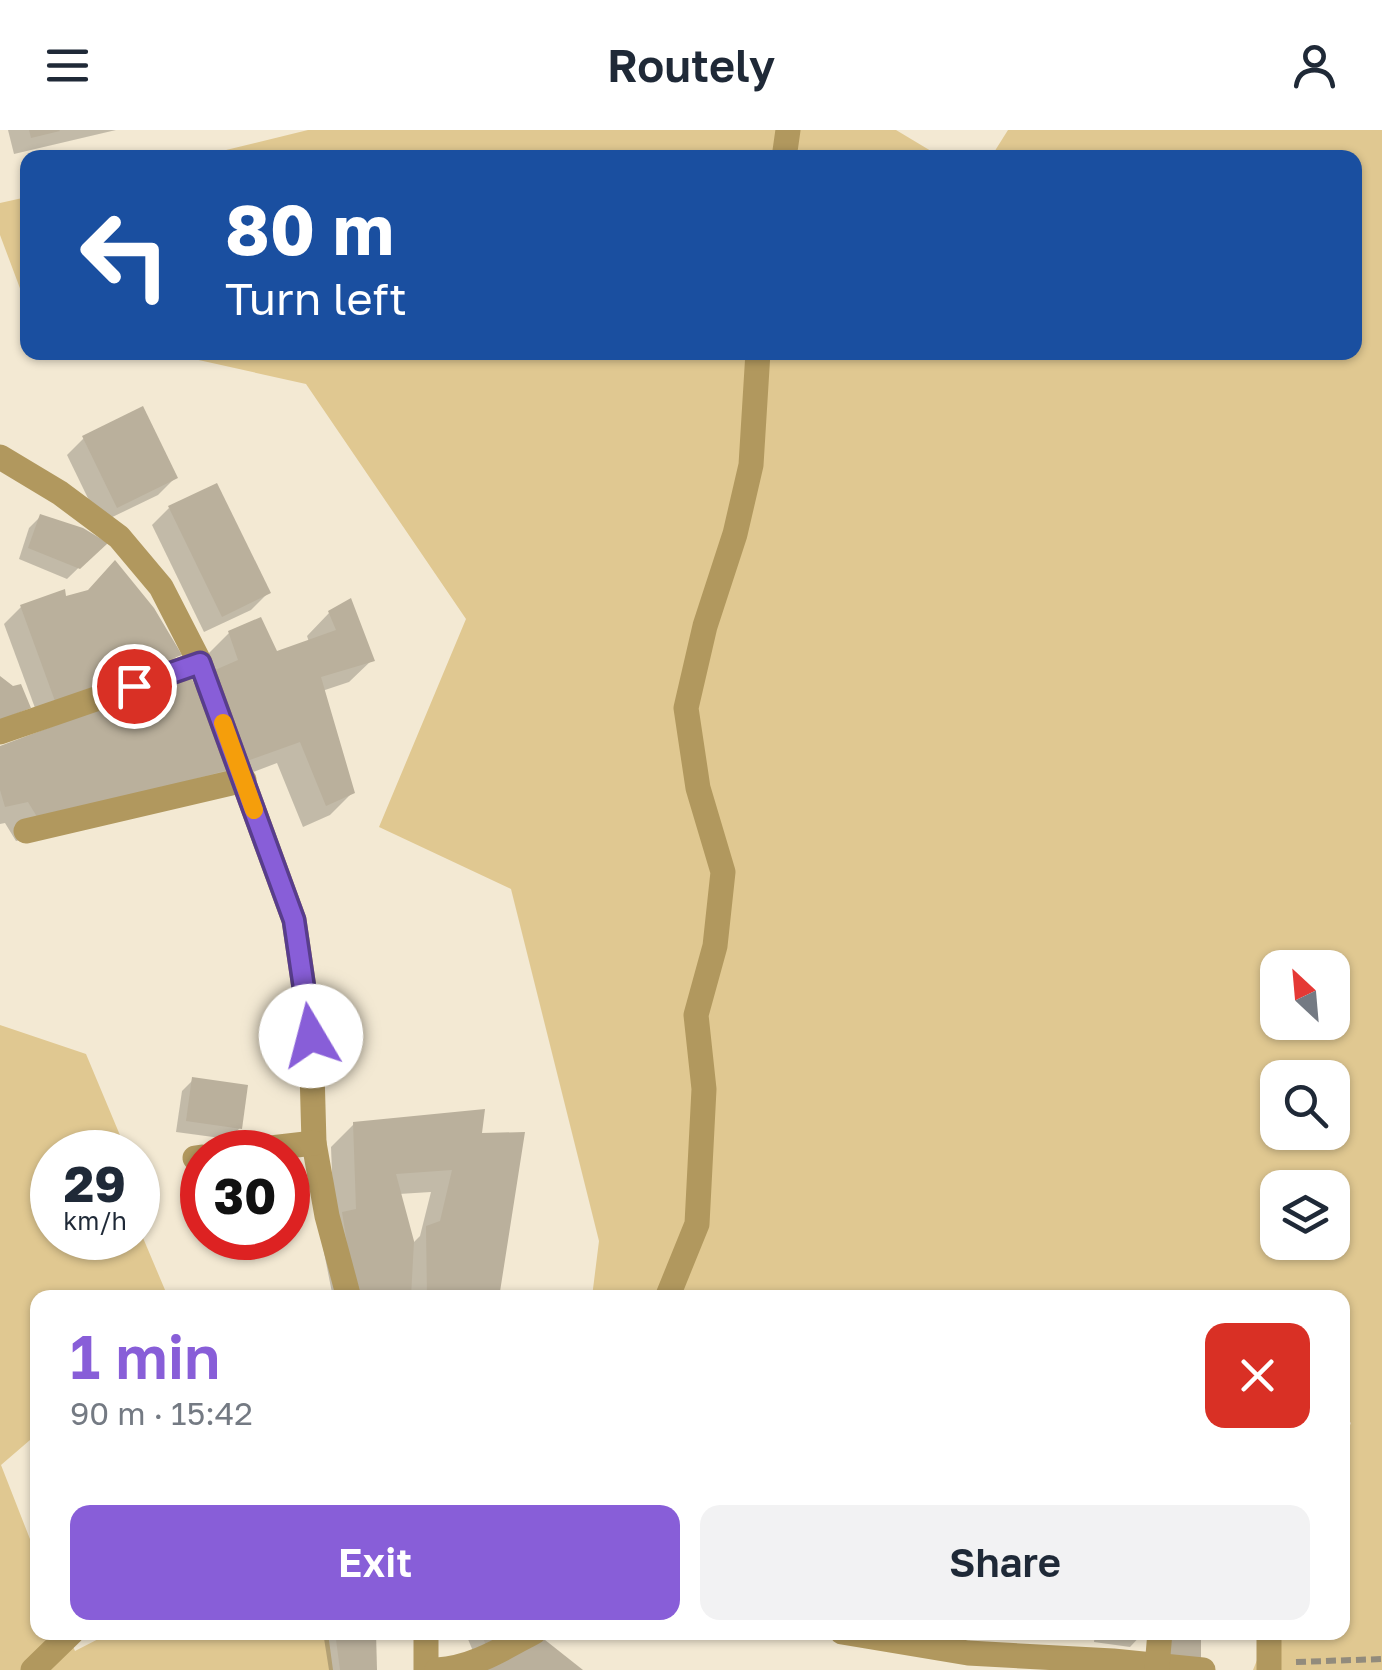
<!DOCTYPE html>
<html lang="en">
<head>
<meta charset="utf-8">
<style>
  body { margin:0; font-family:"Golos Text",sans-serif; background:#f2f2f3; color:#1f2937; height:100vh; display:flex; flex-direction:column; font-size:38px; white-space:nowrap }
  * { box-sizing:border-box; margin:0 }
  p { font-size:32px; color:#747a83 }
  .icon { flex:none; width:55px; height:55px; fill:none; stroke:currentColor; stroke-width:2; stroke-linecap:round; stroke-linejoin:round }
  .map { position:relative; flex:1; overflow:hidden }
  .side { position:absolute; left:30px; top:1160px; width:1320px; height:350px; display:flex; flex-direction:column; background:#fff; border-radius:20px; box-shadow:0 2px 8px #0004 }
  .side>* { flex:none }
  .hud { position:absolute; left:20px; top:20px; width:1342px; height:210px; border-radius:20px; box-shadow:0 2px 8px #0004; background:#1a4fa0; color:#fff; overflow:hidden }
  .needle { width:65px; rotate:334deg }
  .buttons { position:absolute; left:1260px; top:820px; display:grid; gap:20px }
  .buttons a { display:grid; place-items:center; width:90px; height:90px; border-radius:20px; background:#fff; box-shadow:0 2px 8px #0004; font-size:50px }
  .speed { position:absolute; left:30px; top:1000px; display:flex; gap:20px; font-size:50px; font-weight:700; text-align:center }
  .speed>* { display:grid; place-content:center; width:130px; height:130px; border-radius:50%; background:#fff; box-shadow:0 2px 8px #0004; line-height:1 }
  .speed small { font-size:25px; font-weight:400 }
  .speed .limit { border:15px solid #d22; background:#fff; color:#111 }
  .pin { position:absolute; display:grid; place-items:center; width:85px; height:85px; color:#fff; margin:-42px; border:5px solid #fff; border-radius:50%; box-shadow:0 2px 10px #0007 }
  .me { position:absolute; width:110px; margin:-55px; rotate:352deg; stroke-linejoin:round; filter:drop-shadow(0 0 8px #0008) }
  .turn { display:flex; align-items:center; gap:35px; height:210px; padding:0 40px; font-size:45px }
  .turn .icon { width:130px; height:130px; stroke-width:2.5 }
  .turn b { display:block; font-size:70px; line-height:85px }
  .round { display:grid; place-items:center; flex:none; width:105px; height:105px; border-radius:20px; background:#f2f2f3 }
  .head { display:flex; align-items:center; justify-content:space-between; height:170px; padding:0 40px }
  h1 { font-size:60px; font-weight:600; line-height:75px; color:#885ed8 }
  .action { display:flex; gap:20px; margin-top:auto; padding:20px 40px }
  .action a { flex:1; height:115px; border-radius:20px; background:#885ed8; color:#fff; font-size:40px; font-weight:600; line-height:115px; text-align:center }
  .action a+a { background:#f2f2f3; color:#1f2937 }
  header { display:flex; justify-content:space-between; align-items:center; height:130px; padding:0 40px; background:#fff; font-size:45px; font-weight:600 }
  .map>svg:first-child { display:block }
  .green { fill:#e0c891; fill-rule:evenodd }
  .shadow { fill:#0003; fill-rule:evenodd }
  .building { fill:#bab09c }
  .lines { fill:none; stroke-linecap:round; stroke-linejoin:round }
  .path { stroke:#928b7c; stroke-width:6; stroke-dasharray:10 5; stroke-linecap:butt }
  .minor { stroke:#b1985e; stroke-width:25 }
  .route-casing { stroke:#583d8c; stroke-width:25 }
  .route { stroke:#885ed8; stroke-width:18 }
  .slow { stroke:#f59e0b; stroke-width:18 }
</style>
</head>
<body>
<header><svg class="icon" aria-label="menu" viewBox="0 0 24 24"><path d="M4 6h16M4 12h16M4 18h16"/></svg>Routely<svg class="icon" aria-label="person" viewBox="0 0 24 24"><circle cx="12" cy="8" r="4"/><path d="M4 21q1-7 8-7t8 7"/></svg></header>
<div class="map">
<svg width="1382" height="1540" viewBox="0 0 1382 1540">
  <rect width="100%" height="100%" fill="#f3e9d3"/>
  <g class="green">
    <path d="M308,0h588l45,27 -748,1z"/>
    <path d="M1008,0h374v1540h-129l15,-37 74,-1v-188l9,-21 -8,-8 -1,-117 -750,-1 7,-56 -88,-352 -132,-62 87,-208 -160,-235 -139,-31 1188,-1v-194l-364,-1zM1278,838h54v54h-54zM1278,948h54v54h-54zM1278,1058h54v54h-54z"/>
    <path d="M27,67h1l-1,110 -27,-72v-32z"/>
    <path d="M0,895l86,29 41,98h-75v86h86v-12l30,71 -130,1 -1,136 -36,31 36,92 1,75 29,1 8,18 35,-18h218l5,37h-333z"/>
  </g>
  <g class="shadow">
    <path d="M8,0h108l-102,24z"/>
    <path d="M84,308l91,40 -17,17 -58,28 -33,-68z"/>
    <path d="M169,378l99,85 -17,17 -47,22 -52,-107z"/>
    <path d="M40,387l64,26 -37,36 -48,-20 10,-31z"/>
    <path d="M87,463l92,61 -17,17 -124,45 -34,-92 17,-17z"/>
    <path d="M329,483l43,47 -23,22 -27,9 30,102 -22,22 -27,12 -26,-64 -71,27 -190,51 -11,-18 -5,1v-75l195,-56 11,-37 23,-23 47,21 33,-12 -2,-6z"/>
    <path d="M193,950l47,48 -12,11 -52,-7 6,-41z"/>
    <path d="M354,994l125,12 17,162h-163l-12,-61 13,-14 -3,-76zM431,1062l-11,44 -8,8 -13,-50z"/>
    <path d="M323,1502h51l1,38h-46z"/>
    <path d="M465,1502h51l-41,24z"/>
    <path d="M1095,1502h49l-14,15 -36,-5z"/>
  </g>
  <g class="building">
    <path d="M29,0h30l1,1 -29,7z"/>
    <path d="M143,276l35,72 -61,30 -35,-72z"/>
    <path d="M217,353l54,110 -49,24 -54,-111z"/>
    <path d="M40,384l43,14 25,15 -28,26 -52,-21z"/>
    <path d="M115,430l39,48 28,47 -127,46 -35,-96 45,-16 1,7 22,-6z"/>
    <path d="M351,468l24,63 -54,16 34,116 -29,13 -26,-64 -53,19 -32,-91 23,-10 -10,-29 33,-14 16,34 59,-21 -8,-19z"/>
    <path d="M0,546l13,10 8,-2 10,24 -31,12z"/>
    <path d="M192,549l40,90 -193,51 -11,-18 -23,5 -5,-17v-44l147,-55z"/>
    <path d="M192,947l56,8 -6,44 -56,-8z"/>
    <path d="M485,979l-3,24 43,-1 -26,166 -72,-1 -1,-71 14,-5 12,-51 -56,4 18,67 -3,56 -48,1 -13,-36 -8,-50 14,-3 -3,-87z"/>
    <path d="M335,1502h41l1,38h-37z"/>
    <path d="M480,1502h32l-25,15z"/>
    <path d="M1169,1502h32v27l-33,-4z"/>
    <path d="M540,1506l43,34h-100z"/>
  </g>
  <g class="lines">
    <path class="path" d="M1296,1532l86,-3"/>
    <g class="minor">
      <path d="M784,28l4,-28"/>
      <path d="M0,327l60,36 59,44 42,50 39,76 94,257 17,115 3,108 13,73 22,82"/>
      <path d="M0,602l200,-69"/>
      <path d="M26,701l218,-51"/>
      <path d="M235,1022l79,-9"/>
      <path d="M195,1028l7,-1"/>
      <path d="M667,1168l30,-74 7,-135 -8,-74 19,-69 8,-74 -25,-84 -12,-80 19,-82 30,-92 16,-69 7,-113"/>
      <path d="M426,1502v38"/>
      <path d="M842,1502l126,21 145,8 90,9"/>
      <path d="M1157,1537l3,-35"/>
      <path d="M33,1540l39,-38"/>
      <path d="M437,1540c36,-2 65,-21 97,-38"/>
      <path d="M1269,1540v-38"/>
    </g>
  </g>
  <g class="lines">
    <defs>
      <path id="route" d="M134,556l66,-23 94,257 17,116"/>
    </defs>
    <use href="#route" class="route-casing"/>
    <use href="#route" class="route"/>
    <path class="slow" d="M223,593l31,87"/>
  </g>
</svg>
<div class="buttons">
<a><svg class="needle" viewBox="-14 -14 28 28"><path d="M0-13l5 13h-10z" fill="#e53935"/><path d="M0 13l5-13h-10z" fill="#747a83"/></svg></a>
<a><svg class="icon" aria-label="search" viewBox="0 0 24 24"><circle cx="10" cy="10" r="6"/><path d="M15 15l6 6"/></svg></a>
<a><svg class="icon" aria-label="layers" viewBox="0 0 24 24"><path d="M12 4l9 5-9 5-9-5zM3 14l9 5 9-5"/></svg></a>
</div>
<div class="speed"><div>29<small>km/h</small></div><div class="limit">30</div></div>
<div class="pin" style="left:134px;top:556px;background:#d93025"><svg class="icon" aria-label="arrive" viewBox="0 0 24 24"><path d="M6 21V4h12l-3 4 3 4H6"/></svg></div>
<svg class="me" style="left:311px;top:906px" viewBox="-20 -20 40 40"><circle r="19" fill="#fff"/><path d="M0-13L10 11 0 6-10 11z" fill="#885ed8"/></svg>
<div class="hud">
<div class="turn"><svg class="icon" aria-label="left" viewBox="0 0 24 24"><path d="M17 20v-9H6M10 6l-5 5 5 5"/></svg><div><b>80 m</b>Turn left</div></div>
</div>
<section class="side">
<div class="head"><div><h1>1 min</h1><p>90 m · 15:42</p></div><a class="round" style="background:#d93025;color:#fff"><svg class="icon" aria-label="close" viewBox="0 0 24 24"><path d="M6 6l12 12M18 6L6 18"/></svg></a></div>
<div class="action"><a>Exit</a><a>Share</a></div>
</section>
</div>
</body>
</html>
